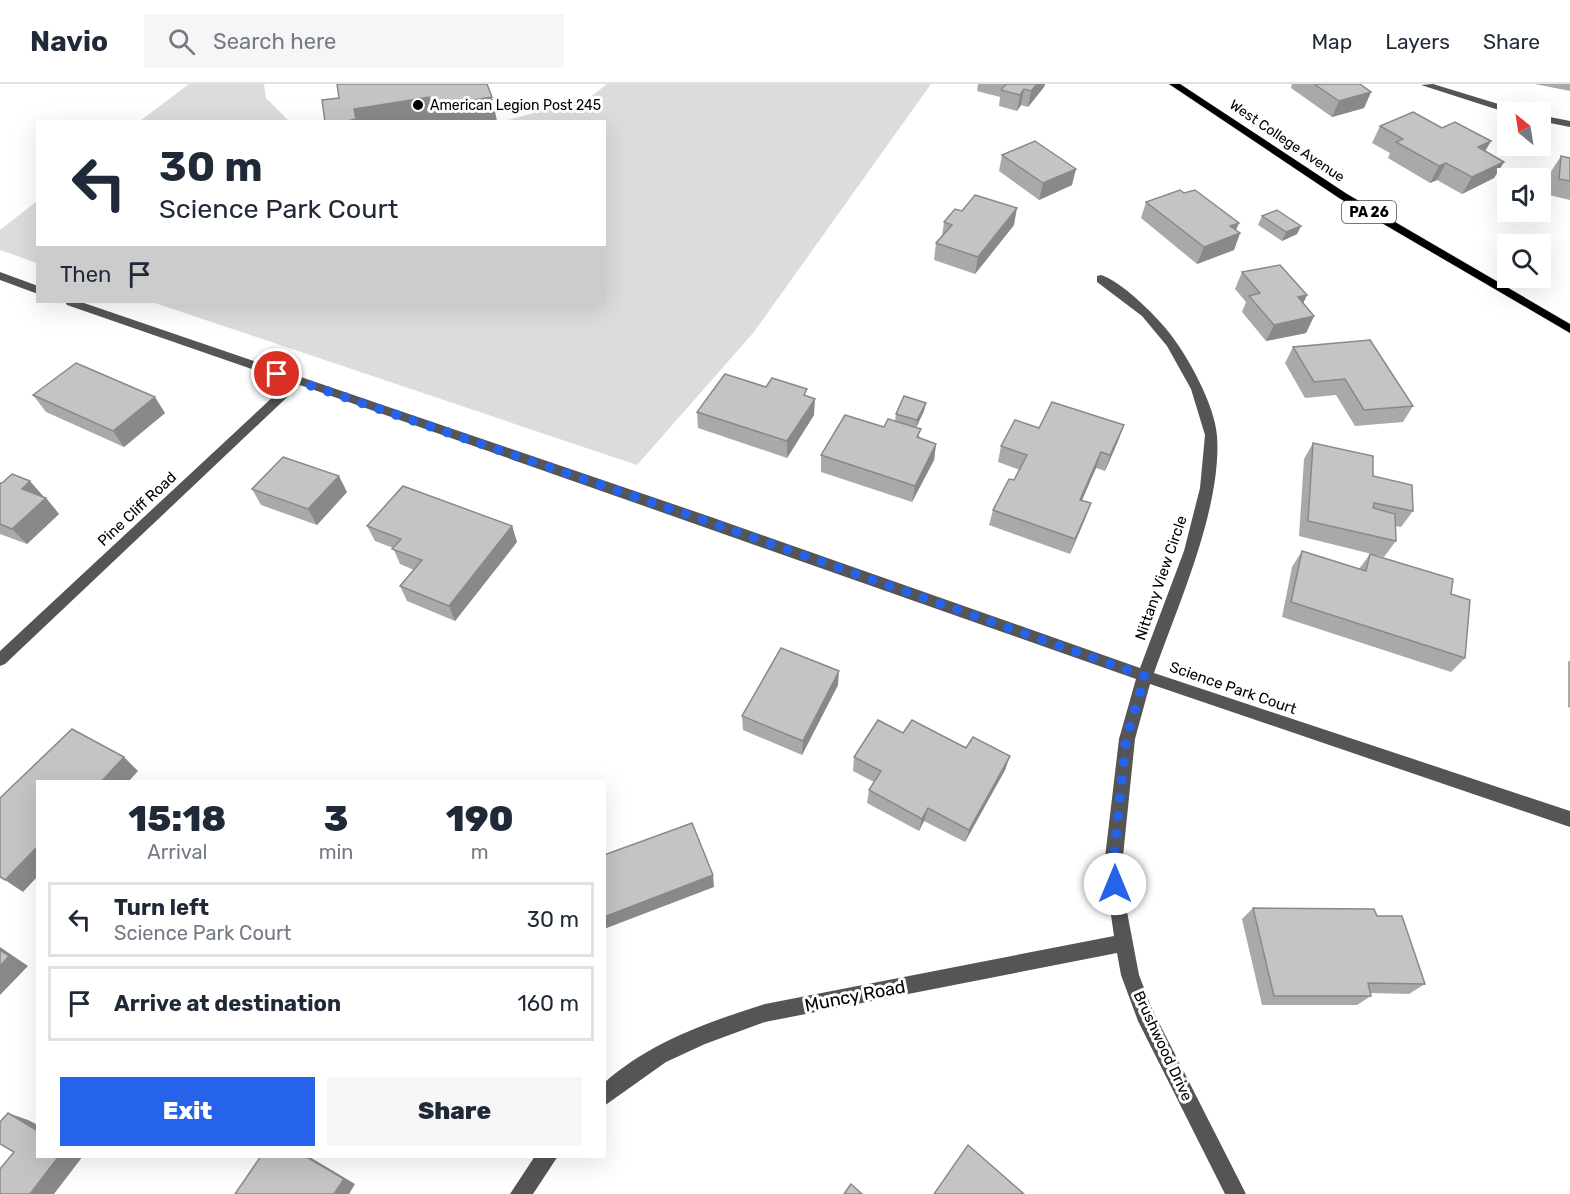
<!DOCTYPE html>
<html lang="en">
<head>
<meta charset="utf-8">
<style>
  body { margin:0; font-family:Rubik,sans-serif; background:#f6f6f7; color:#1f2937; height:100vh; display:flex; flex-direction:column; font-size:22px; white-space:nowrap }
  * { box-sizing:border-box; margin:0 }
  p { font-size:20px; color:#747a83 }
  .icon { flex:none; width:33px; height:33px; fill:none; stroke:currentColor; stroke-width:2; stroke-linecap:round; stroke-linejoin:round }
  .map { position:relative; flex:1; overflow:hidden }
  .side { position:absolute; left:36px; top:696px; width:570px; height:378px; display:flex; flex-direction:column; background:#fff; border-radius:0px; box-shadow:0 6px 24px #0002 }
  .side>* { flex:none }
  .guide { position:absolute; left:36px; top:36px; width:570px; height:183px; border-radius:0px; box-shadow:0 6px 24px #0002; background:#fff; color:#1f2937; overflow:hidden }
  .needle { width:39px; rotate:330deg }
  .buttons { position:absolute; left:1497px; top:18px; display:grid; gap:12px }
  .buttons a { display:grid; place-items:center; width:54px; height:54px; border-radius:0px; background:#fff; box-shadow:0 6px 24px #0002; font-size:30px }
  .pin { position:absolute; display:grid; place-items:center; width:51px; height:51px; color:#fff; margin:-26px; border:3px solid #fff; border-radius:50%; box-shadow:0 2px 6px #0007 }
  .me { position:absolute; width:66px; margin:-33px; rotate:0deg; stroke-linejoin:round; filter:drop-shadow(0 0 4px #0008) }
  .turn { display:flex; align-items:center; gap:21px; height:126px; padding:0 24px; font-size:27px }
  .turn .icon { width:78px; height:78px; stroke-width:2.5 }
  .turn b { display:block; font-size:42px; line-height:51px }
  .then { display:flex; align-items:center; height:57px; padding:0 24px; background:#0003; gap:12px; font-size:22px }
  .eta { display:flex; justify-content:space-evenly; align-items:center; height:102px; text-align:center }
  .eta b { font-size:36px; font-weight:800; line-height:42px }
  .action { display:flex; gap:12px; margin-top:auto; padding:12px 24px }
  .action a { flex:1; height:69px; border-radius:0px; background:#2563eb; color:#fff; font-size:24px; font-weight:800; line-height:69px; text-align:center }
  .action a+a { background:#f6f6f7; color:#1f2937 }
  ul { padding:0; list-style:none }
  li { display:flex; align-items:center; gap:18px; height:75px; margin:0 12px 9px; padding:0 12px; border:3px solid #e0e1e3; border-radius:0px }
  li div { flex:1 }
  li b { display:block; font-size:22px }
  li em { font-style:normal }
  header { display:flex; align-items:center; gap:36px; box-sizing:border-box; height:84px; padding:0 30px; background:#fff; border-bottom:2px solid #e0e1e3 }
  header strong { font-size:28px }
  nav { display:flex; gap:33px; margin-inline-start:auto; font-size:21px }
  .search { width:420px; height:54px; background:#f6f6f7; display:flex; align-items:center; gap:15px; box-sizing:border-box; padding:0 21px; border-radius:0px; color:#747a83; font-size:22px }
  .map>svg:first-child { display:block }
  .green { fill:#dcdcdc }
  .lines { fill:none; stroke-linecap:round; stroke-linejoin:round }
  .major-casing { stroke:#dbdbdb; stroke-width:1 }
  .minor { fill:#555; fill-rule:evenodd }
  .major { fill:#000; fill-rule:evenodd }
  .wall { fill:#a9a9a9 }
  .shaded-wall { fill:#898989 }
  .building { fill:#c4c4c4; stroke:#898989; stroke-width:1.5 }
  .route { stroke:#2563eb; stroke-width:10; stroke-dasharray:0 18 }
  .poi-dot { fill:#000; stroke:#fff; stroke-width:2 }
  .labels { text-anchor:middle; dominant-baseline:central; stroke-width:6; stroke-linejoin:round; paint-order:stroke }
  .far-poi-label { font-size:14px; fill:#000; stroke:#fff; text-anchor:start }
  .far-street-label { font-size:14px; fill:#000; stroke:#fff }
  .shield { fill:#fff; stroke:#4c4c4c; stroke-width:1.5 }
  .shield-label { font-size:14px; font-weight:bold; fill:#000 }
  .street-label { font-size:15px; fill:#000; stroke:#fff }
  .near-street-label { font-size:18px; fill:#000; stroke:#fff }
</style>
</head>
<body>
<header>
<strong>Navio</strong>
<div class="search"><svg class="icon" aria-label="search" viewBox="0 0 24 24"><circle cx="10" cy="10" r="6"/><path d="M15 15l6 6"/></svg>Search here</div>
<nav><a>Map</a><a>Layers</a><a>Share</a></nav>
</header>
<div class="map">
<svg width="1570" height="1110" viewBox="0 0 1570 1110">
  <rect width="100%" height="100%" fill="#fff"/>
  <g class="green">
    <path d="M189,0h75l2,14 23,23h-149z"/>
    <path d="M607,0h324l-177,248 -117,133 -485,-163h452v-180l-100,-1 85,-23z"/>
    <path d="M37,117v62l-37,-13v-20z"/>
  </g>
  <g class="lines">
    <defs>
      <path id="major" d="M1169,0h11l167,110 223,130v9l-231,-135z"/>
    </defs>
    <use href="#major" class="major-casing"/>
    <g class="minor">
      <path d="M1433,0l85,26 2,2 -12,1 -87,-28z"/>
      <path d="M1540,31l30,6v6l-30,-6z"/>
      <path d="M0,188l38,14v8l-38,-14z"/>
      <path d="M1101,191c20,6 53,39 66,55 20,24 48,75 50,106 5,72 -39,169 -63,237l416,138v16l-420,-143 -15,55 -13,127 3,35 14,74 13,34 94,185h-21l-87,-173 -17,-46 -4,-22 -352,69 -60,22 -39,18 -62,44v-23c46,-41 104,-61 161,-79l349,-68 -10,-70 15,-127 17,-60 -836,-294 -295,279 -5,2v-15l289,-269 -222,-77 -2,-3h16l630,215 429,151 44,-117 16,-63 5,-53 -14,-46 -24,-43 -25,-30 -45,-34v-6z"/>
      <path d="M535,1072h23l-25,38h-23z"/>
    </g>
    <use href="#major" class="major"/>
  </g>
  <g class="wall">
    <path d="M978,0h67l-1,3 -16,20 -7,-2 -4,6 -18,-5 1,-9 -23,-6z"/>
    <path d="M1292,0h68l11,8 -7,16 -32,9 -41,-29z"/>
    <path d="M1535,0h35v7z"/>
    <path d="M1380,42l62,2 49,13 -6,10 19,11 -10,16 -32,16 -25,-14 -7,3 -42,-25 2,-5 -18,-10z"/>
    <path d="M1002,71l70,30 -33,15 -40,-29z"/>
    <path d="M1561,72l9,2v42l-21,-5 1,-22z"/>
    <path d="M1184,109l55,30 -3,7 4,3 -6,17 -37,14 -56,-46 5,-16z"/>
    <path d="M1262,132l39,10 -4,8 -15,7 -24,-16z"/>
    <path d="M944,138l70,3 -39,49 -41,-14 2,-17 6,-7z"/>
    <path d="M1242,188l65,23 -4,8 11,13 -8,17 -40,8 -24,-29 4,-10 -11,-13z"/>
    <path d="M1293,263l120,59 -10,16 -48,4 -19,-31 -31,3 -20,-35z"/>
    <path d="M766,303l41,9 7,19 -27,43 -89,-30 -1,-16z"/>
    <path d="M33,311l132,18 -41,34 -78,-35z"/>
    <path d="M926,319l-2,8 -8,16 4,11 16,6 -2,16 -22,42 -91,-30v-17l63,-28 11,-6 1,-7z"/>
    <path d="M1124,341l-6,16 -13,30 -9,-3 -14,32 9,3 -6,16 -15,35 -81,-29 4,-15 21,-30 6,-10 -22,-8 3,-16 38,-18z"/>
    <path d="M1313,359l60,33 40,35 -12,16 -6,-1 1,15 -12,16 -85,-21 5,-77z"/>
    <path d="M0,399l46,15 13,16 -32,30 -27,-10z"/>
    <path d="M252,405l95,3 -30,33 -56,-20z"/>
    <path d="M367,442h145l5,16 -62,79 -48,-20 -7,-15 14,-16 -14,-6 -7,-16 -18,-7z"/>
    <path d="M1302,467l57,18 11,-15 81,40 14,64 -14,14 -169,-55 10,-50z"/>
    <path d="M1570,576v48l-2,-1v-45z"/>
    <path d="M838,601l-36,70 -59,-25 -1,-14z"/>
    <path d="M903,649l107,23 -5,14 -40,72 -41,-21 -5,10 -52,-28 2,-13 5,-8 -21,-11 1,-14z"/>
    <path d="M1253,824l124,8 48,68 -16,10 -39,-1 1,3 -14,9h-95l-20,-86z"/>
  </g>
  <g class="shaded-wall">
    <path d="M1037,0h8l-1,3 -16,20 3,-16z"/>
    <path d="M1024,5l-3,16 -4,6 3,-16z"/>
    <path d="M1371,8l-7,16 -32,9 7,-16z"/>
    <path d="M429,13h63l5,24 -155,1 12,-13z"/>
    <path d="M1491,57l-10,17 -3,-11z"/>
    <path d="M1504,78l-10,16 -32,16 10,-17z"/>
    <path d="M1446,79l-9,17 -7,3 9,-17z"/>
    <path d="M1076,85l-4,16 -33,15 4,-17z"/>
    <path d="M1017,124l-3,17 -39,49 3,-17z"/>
    <path d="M1239,139l-6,13 7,-3 -6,17 -37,14 7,-17 26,-21z"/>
    <path d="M1301,142l-4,8 -15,7 4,-9z"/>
    <path d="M1307,211l-8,17 -1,-15z"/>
    <path d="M1314,232l-8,17 -40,8 8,-16z"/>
    <path d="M155,313l10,16 -41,34 -11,-16z"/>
    <path d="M815,315l-1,16 -27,43v-17z"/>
    <path d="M926,319l-2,8 -8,17 1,-8z"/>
    <path d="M1124,341l-6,16 -13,30 5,-16z"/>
    <path d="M936,360l-2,16 -22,42 3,-16z"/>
    <path d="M1101,368l-5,16 -21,48 5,-16z"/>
    <path d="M339,392l8,16 -30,33 -9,-16z"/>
    <path d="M30,397l14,16 -22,-8z"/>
    <path d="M46,414l13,16 -32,30 -15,-15z"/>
    <path d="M1091,419l-6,16 -15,35 5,-15z"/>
    <path d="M512,442l5,16 -62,79 -6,-15z"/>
    <path d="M839,587l-1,14 -36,70 1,-14z"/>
    <path d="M1010,672l-5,14 -40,72 4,-12z"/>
    <path d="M124,673l14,14 -10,11h-27z"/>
    <path d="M928,724l-4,13 -5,10 3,-12z"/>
    <path d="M38,762v30l-15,16 -18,-12z"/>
    <path d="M713,791l1,12 -110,42v-12z"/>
    <path d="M0,863l28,19 -28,29z"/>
    <path d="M8,1029l20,7 10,5v6z"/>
    <path d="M59,1072h24l-29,38h-24z"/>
    <path d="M305,1072h3l47,28 -6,10h-15z"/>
  </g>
  <g class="building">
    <path d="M337,0h150l5,13 -60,10 -3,-10 -75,12 2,10 -14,3h-17l-3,-22 17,-2z"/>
    <path d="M1006,0h31l-6,7 -7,-2 -4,6 -19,-5z"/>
    <path d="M1314,0h46l11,8 -32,9z"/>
    <path d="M1413,28l29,16 13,-6 36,19 -13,6 26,15 -32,15 -26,-14 -7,3 -43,-24 7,-3 -23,-13z"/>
    <path d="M1035,57l41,28 -33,14 -41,-28z"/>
    <path d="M1561,72l9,2v23l-11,-2z"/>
    <path d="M1180,106l4,3 11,-3 44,33 -9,3 10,7 -36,14 -58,-45z"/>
    <path d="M975,111l42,13 -39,49 -42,-14 16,-18 -8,-3 11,-13 7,2z"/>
    <path d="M1277,126l24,16 -15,6 -24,-16z"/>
    <path d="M1280,181l27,30 -9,2 16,19 -40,9 -25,-29 11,-3 -18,-21z"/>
    <path d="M1370,256l43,66 -49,4 -19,-31 -31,3 -21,-35z"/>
    <path d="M76,279l79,34 -42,34 -80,-36z"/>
    <path d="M725,290l41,13 6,-9 35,11 -3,6 11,4 -28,42 -90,-29z"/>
    <path d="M904,312l22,7 -9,17 -21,-6z"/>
    <path d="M1052,318l72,23 -14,30 -9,-3 -21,48 11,3 -16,36 -82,-29 16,-31 5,1 13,-25 -26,-9 14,-26 24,8z"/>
    <path d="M845,331l39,12 4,-8 33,10 -4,8 19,7 -21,42 -94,-31z"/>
    <path d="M1313,359l60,13v20l39,9 1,26 -39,-8 -1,5 22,6 1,27 -88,-20z"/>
    <path d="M283,373l56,19 -31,33 -56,-20z"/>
    <path d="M12,390l18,7 -8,8 24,9 -34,31 -12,-5v-41h2z"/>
    <path d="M403,402l109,40 -63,80 -49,-20 22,-26 -30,-11 9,-10 -34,-13z"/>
    <path d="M1302,467l64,20 4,-17 83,25 -2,15 19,6 -5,58 -174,-56z"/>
    <path d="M781,564l58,23 -36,70 -61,-25z"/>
    <path d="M878,636l25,13 9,-13 54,28 7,-11 37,19 -41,74 -41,-22 -6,11 -53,-29 12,-19 -27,-14z"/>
    <path d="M72,645l52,28 -23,25h-63v64l-33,34 -5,-3v-79z"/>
    <path d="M692,739l21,52 -109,42v-62z"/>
    <path d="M1253,824l121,1 3,7h25l23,68 -57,-1 3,13h-97z"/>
    <path d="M0,866l9,6 -9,10z"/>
    <path d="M8,1029l30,18v25h21l-29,38h-30v-25l14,-17 -14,-8v-22z"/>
    <path d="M968,1061l56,49h-90z"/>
    <path d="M261,1072h44l39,23 -10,15h-99z"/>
    <path d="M851,1100l11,10h-18z"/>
  </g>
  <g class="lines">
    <path class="route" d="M277,290l429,147 439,155 -19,63 -13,127 2,18"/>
  </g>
  <circle class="poi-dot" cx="418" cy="21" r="6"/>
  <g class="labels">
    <g class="far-poi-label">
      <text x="430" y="21">American Legion Post 245</text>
    </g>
    <g class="far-street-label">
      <text transform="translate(1287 57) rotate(34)">West College Avenue</text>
    </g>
    <rect class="shield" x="1342" y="117" width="54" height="22" rx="4.5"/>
    <g class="shield-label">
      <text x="1369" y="128">PA 26</text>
    </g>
    <g class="street-label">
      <text transform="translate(137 425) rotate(-43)">Pine Cliff Road</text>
      <text transform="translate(1161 494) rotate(-71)">Nittany View Circle</text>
      <text transform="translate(1233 604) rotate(19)">Science Park Court</text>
      <text transform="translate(1163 962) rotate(65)">Brushwood Drive</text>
    </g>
    <g class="near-street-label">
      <text transform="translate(855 912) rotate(-11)">Muncy Road</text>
    </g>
  </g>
</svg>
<div class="buttons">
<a><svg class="needle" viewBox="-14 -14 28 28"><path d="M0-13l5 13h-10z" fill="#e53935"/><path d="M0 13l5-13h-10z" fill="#747a83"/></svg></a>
<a><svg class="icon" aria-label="sound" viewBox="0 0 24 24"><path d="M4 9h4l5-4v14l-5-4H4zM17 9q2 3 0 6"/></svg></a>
<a><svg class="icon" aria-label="search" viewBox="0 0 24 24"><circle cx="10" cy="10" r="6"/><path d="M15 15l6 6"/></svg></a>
</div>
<div class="pin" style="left:277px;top:290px;background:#d93025"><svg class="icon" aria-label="arrive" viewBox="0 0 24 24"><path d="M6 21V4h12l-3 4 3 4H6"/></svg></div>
<svg class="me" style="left:1115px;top:800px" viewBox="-20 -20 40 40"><circle r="19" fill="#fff"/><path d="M0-13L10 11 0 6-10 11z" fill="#2563eb"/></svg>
<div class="guide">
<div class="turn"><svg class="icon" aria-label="left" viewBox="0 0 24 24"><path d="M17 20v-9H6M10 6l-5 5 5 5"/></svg><div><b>30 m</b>Science Park Court</div></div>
<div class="then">Then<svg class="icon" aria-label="arrive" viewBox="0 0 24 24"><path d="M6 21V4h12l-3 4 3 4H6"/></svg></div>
</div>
<section class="side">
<div class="eta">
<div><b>15:18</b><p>Arrival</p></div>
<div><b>3</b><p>min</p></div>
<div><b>190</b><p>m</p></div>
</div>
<ul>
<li><svg class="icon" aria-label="left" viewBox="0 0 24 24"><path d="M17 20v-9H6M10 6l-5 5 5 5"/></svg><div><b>Turn left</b><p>Science Park Court</p></div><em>30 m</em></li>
<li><svg class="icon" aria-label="arrive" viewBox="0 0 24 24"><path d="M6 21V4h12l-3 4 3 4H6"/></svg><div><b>Arrive at destination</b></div><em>160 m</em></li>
</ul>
<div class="action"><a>Exit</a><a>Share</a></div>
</section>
</div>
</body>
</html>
